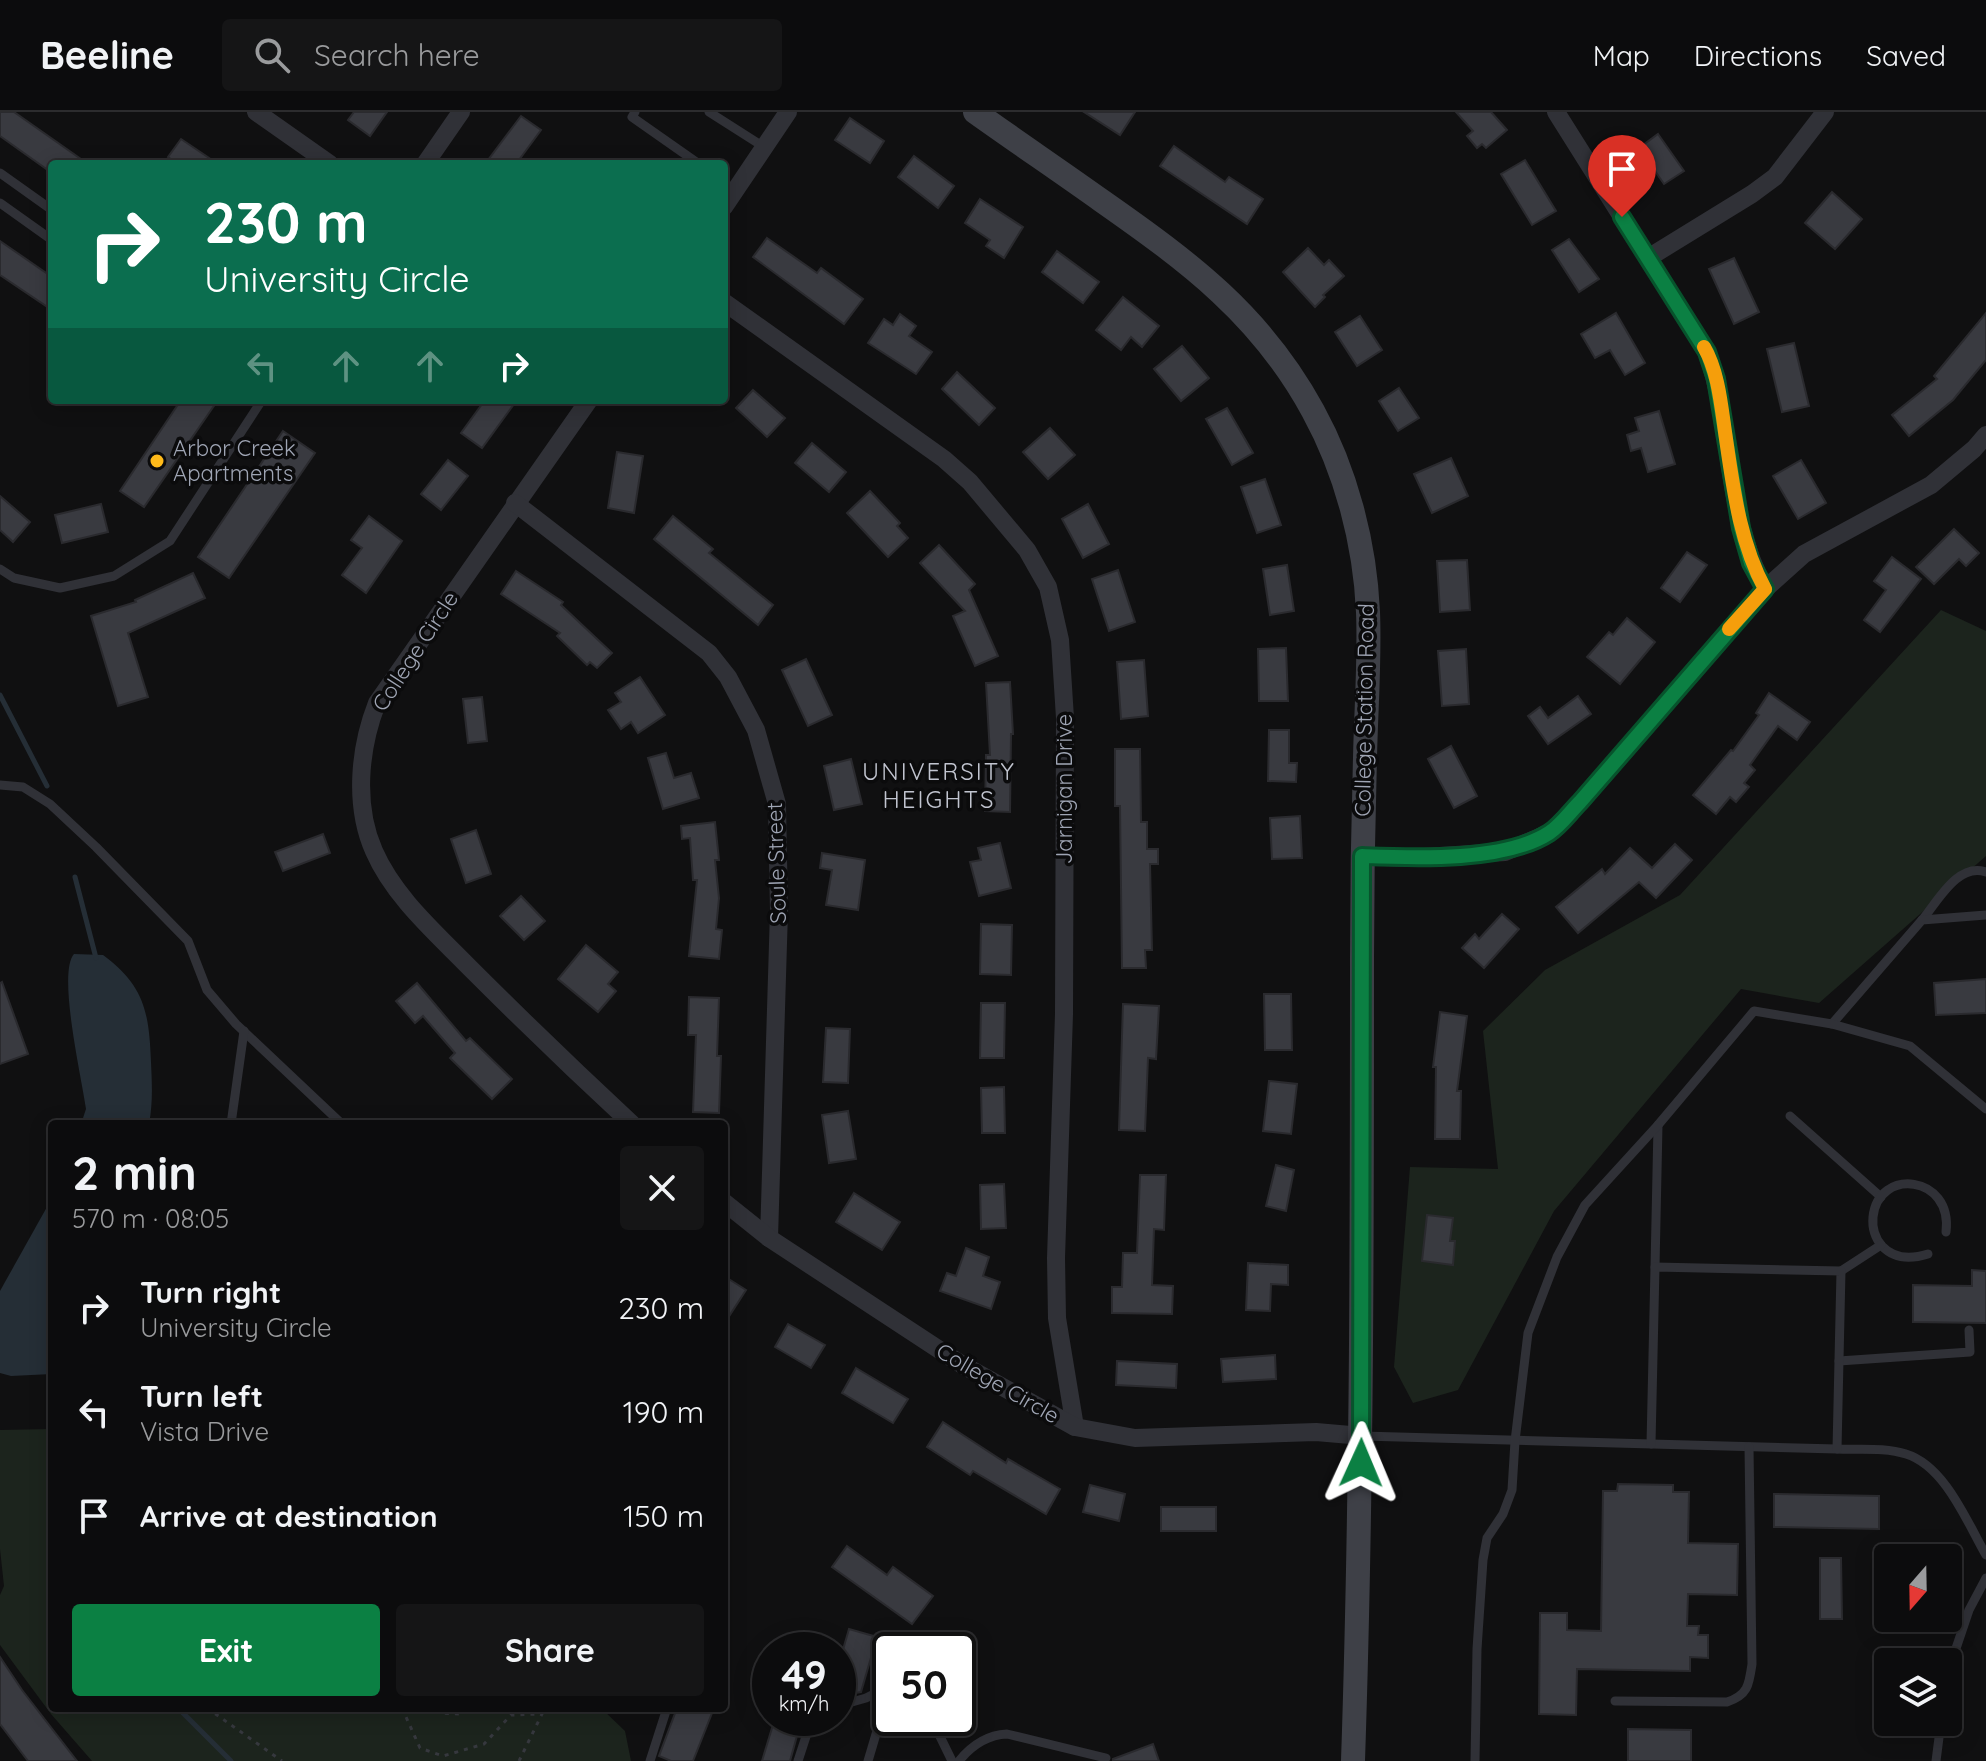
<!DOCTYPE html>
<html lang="en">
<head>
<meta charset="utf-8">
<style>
  body { margin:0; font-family:Quicksand,sans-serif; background:#151516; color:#f1f3f6; height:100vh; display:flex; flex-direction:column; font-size:30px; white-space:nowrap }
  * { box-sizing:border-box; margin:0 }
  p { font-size:26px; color:#9a9b9d }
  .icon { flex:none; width:44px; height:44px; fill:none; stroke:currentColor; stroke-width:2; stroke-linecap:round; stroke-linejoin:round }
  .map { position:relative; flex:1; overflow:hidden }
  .details { position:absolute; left:48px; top:1008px; width:680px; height:592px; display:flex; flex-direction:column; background:#0c0c0d; border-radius:8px; box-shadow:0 4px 20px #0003,0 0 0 2px #2c2c2e }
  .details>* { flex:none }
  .hud { position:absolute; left:48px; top:48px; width:680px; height:244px; border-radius:8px; box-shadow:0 4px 20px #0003,0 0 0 2px #2c2c2e; background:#0b6e4f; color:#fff; overflow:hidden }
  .needle { width:52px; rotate:200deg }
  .tools { position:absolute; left:1874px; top:1432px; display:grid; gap:16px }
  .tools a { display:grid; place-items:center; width:88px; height:88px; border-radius:8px; background:#0c0c0d; box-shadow:0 4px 20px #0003,0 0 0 2px #2c2c2e; font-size:40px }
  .speed { position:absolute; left:752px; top:1520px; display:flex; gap:16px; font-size:40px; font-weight:700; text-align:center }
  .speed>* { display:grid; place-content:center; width:104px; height:104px; border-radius:50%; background:#0c0c0d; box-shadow:0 4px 20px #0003,0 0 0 2px #2c2c2e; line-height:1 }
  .speed small { font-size:20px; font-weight:400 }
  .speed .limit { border:4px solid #111; border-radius:12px; background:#fff; color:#111 }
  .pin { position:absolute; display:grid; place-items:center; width:68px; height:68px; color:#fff; margin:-82px -34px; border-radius:50% 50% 50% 0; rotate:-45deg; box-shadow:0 0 8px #0007 }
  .pin .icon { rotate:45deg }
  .me { position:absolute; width:88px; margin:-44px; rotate:1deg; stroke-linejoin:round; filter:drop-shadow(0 0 6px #0008) }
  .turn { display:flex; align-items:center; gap:28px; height:168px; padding:0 24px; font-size:36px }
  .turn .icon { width:104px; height:104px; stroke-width:2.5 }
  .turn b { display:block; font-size:56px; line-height:68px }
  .lanes { display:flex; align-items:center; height:76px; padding:0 24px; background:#0003; justify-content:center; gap:40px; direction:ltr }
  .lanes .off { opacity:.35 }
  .round { display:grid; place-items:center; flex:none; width:84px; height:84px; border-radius:8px; background:#151516 }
  .summary { display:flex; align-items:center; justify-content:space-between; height:136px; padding:0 24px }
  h1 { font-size:48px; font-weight:800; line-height:60px }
  .primary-button { display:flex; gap:16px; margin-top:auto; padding:16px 24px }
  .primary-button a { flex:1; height:92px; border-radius:8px; background:#0b8043; color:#fff; font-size:32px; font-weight:800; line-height:92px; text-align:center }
  .primary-button a+a { background:#151516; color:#f1f3f6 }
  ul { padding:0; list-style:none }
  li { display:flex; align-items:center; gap:24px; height:104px; padding:0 24px }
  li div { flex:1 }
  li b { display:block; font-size:30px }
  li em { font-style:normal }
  header { display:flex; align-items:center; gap:48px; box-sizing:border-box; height:112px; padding:0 40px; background:#0c0c0d; border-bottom:2px solid #2c2c2e }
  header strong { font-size:38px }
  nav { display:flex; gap:44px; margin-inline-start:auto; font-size:28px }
  .search { width:560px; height:72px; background:#151516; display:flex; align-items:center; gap:20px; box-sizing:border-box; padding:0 28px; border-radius:8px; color:#9a9b9d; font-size:30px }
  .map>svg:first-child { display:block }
  .green { fill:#1c241d }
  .water { fill:#252e36 }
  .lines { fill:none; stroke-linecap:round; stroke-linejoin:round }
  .stream { stroke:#252e36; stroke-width:5 }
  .building { fill:#393a40; stroke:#2a2a2e; stroke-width:2 }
  .path { stroke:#36383e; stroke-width:3; stroke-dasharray:4 6; stroke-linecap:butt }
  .lane { stroke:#303137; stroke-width:9 }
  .street { stroke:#303137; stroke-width:18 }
  .secondary { stroke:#3e4047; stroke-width:24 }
  .route-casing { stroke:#07532c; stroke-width:20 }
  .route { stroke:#0b8043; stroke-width:14 }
  .slow { stroke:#f59e0b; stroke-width:14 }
  .poi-dot { fill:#ffba1a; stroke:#0b0b0c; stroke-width:3 }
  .labels { text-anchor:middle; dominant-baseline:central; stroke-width:7; stroke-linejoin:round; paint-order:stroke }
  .poi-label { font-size:22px; fill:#9fa5b4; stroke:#0b0b0c; text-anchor:start }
  .street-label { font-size:22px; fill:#9fa5b4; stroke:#0b0b0c }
  .neighbourhood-label { font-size:24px; letter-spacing:2px; fill:#c1c4cf; stroke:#0b0b0c }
</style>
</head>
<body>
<header>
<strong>Beeline</strong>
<div class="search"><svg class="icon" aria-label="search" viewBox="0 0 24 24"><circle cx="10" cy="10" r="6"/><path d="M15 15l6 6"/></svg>Search here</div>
<nav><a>Map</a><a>Directions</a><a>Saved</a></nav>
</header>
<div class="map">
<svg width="1986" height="1649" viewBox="0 0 1986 1649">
  <rect width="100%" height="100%" fill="#101011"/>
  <g class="green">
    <path d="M1941,498l45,21v225l-167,147 -78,-14 -187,222 -96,179 -45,13 -19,-36 16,-200 88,2 -15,-138 62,-61 135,-75z"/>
    <path d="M52,1317v279h549l24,23 6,30h-539l-41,-47 -51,-69v-50l4,-9 -4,-37v-119z"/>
  </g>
  <g class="water">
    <path d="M74,842l29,1c42,31 46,58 48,107 1,22 2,41 -2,62h-68l5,-15c-4,-30 -29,-136 -12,-155z"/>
    <path d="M52,1086v176l-41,2 -11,-3v-82z"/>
  </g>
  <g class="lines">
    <g class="stream">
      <path d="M0,583l47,91"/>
      <path d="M75,765l21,81"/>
      <path d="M178,1596l53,53"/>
    </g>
  </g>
  <g class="building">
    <path d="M0,0h14l74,52h-36v9l-52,-37z"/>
    <path d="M354,0h33l-17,24 -22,-16z"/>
    <path d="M1084,0h51l-15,23z"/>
    <path d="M1456,0h35l16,18 -21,18 -4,-4 -5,4 -10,-12 6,-5z"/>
    <path d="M521,4l20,14 -25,34h-31z"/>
    <path d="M850,6l34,23 -14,22 -35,-23z"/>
    <path d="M1658,22l26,37 -20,13 -25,-36z"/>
    <path d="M181,27l37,25h-40l-10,-7z"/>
    <path d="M1174,34l51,36 4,-5 34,22 -16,25 -87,-58z"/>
    <path d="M914,44l40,30 -16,22 -40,-31z"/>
    <path d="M1525,48l31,51 -24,14 -31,-51z"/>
    <path d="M1832,80l30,27 -27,30 -30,-26z"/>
    <path d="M980,87l43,28 -19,31 -18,-12 4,-6 -25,-17z"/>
    <path d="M767,126l50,35 4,-5 42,31 -19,25 -91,-67z"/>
    <path d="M1569,127l30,40 -20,13 -27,-42z"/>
    <path d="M0,129l52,36v33l-52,-35z"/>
    <path d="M1308,136l16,17 5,-5 15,16 -21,19 2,2 -10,10 -32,-35z"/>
    <path d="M1057,139l42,31 -16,21 -41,-31z"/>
    <path d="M1734,146l25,54 -25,12 -25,-55z"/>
    <path d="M1123,185l36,29 -17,21 -11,-10 -10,13 -25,-20z"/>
    <path d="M1616,201l29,50 -20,12 -15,-25 -15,8 -14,-24z"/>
    <path d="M1986,201v47l-33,40 -44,36 -17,-21 45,-36 -3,-3z"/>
    <path d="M900,202l16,12 -7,10 23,16 -16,22 -48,-31 16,-24 9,6z"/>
    <path d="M1360,204l22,34 -25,16 -22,-34z"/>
    <path d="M1794,231l15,63 -27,6 -15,-63z"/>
    <path d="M1182,234l27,32 -28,23 -27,-32z"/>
    <path d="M957,260l38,36 -16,17 -37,-36z"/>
    <path d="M1399,276l20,30 -21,13 -19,-30z"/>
    <path d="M753,278l32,28 -18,19 -31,-29z"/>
    <path d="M181,288h37l-74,107 -24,-16z"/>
    <path d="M485,288h32l-35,48 -21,-15z"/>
    <path d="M1227,296l26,45 -21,12 -26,-46z"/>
    <path d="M1659,299l16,53 -27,8 -7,-24 -10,3 -4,-16 12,-4 -4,-13z"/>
    <path d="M1050,316l25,27 -27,24 -25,-27z"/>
    <path d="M283,319l32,22 -86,125 -31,-21z"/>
    <path d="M812,331l34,29 -17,20 -34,-29z"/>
    <path d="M617,340l26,4 -9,57 -26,-5z"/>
    <path d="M1451,346l17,38 -36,17 -18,-39z"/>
    <path d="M448,348l20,16 -27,34 -20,-16z"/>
    <path d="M1801,348l25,43 -28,16 -25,-43z"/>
    <path d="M1265,367l16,46 -24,8 -16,-46z"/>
    <path d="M870,379l30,32 -3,3 11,12 -20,19 -41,-44z"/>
    <path d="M0,384l30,26 -17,20 -13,-12z"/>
    <path d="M101,392l7,28 -46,11 -7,-28z"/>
    <path d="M1088,392l21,40 -26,14 -21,-39z"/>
    <path d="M369,404l33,25 -36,52 -24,-18 20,-27 -11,-8z"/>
    <path d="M673,404l40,33 -4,4 64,52 -15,20 -104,-86z"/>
    <path d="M1954,417l25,24 -13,13 -7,-7 -25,25 -18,-17z"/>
    <path d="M939,433l36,39 -6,6 29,66 -23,10 -22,-50 12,-5 -45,-48z"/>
    <path d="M1687,440l20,13 -27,37 -19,-14z"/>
    <path d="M1892,445l29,22 -41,53 -16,-12 22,-30 -12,-9z"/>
    <path d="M1467,448l3,50 -30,2 -3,-51z"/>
    <path d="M1287,453l7,46 -24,4 -7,-46z"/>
    <path d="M1118,458l17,52 -26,9 -17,-52z"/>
    <path d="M516,459l47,31 -2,3 51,48 -15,15 -7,-6 -3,3 -30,-29 3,-3 -59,-39z"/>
    <path d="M193,461l12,25 -77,35 20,64 -30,9 -27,-90 45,-14 -1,-2z"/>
    <path d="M1627,506l28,24 -35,42 -33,-27 22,-25 4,3z"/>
    <path d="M1286,536l2,53h-29l-1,-52z"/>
    <path d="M1466,537l3,55 -27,2 -4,-55z"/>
    <path d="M806,547l26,56 -24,11 -26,-56z"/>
    <path d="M1144,548l4,56 -27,3 -4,-57z"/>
    <path d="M640,565l25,38 -27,18 -7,-11 -10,7 -13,-19 13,-8 -6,-9z"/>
    <path d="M1010,570l3,52h-2l-1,78 -25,-1 1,-56h4l-4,-72z"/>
    <path d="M1769,581l41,29 -13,18 -19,-14 -28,39 5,5 -11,13 5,4 -13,15 -6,-5 -14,17 -23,-19 38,-45 2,1 26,-36 -3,-2z"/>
    <path d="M1578,584l13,18 -43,30 -20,-28 12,-9 8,11z"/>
    <path d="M482,585l5,44 -19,2 -5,-44z"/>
    <path d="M1269,618h20v33h8l-1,19 -28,-1z"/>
    <path d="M1451,634l26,50 -23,12 -26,-49z"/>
    <path d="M1115,637h25l1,73h6v27h11v15h-8l2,86h-7l1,18h-24l-2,-162h-5z"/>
    <path d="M666,641l8,25 17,-5 8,25 -36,11 -15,-51z"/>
    <path d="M851,647l11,45 -28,6 -10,-44z"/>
    <path d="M1300,704l2,42 -30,1 -2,-41z"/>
    <path d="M715,710l4,38h-4l4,38 -3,31 6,1 -3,29 -30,-3 8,-76h-4l-3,-42 -8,1 -1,-13z"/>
    <path d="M476,718l15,44 -25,9 -15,-44z"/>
    <path d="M323,722l7,19 -47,18 -8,-19z"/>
    <path d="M1000,731l11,45 -32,8 -9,-34 11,-2 -3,-12z"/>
    <path d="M1675,732l17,16 -36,38 -17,-16 -61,51 -22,-26 46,-38 3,5 25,-26 22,20z"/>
    <path d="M822,741l43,7 -7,50 -32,-5 6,-35 -12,-2z"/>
    <path d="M521,784l24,25 -21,19 -24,-24z"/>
    <path d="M1502,802l17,15 -35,39 -22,-20 13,-14 4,5z"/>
    <path d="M981,812l31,1 -1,50 -31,-1z"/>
    <path d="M586,833l32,27 -10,12 8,7 -18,21 -40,-33z"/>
    <path d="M1986,867v34l-50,2 -2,-32z"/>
    <path d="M2,870l26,72 -28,10v-81z"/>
    <path d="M417,871l49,58 4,-3 42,41 -20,20 -42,-41 5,-5 -32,-37 -8,7 -19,-22z"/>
    <path d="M1264,882h27l1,56h-27z"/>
    <path d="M689,885l30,1 -2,58h4l-2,57 -26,-1 3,-77h-8z"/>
    <path d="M981,891h24l-1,55h-24z"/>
    <path d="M1123,892l36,2 -3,53 -8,-1 -3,73 -26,-1z"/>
    <path d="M1440,900l27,4 -10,75h4l-1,48h-25l1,-72h-3z"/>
    <path d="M826,916l24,1 -2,54 -25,-1z"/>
    <path d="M1269,969l28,3 -6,50 -28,-3z"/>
    <path d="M1004,975l1,46h-23l-1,-45z"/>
    <path d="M848,999l8,48 -27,4 -7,-48z"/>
    <path d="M1276,1053l18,5 -8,41 -20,-5z"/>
    <path d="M1140,1063h26l-2,55 -10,-1 -2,56 21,1 -1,28 -60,-1v-26h10l1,-34h14z"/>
    <path d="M1004,1072l2,44 -25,1 -1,-44z"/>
    <path d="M854,1081l46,29 -18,28 -46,-28z"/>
    <path d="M1427,1103l26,3 -3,23h5l-2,24 -31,-4z"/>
    <path d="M966,1136l23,9 -6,19 17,6 -9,27 -51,-18 7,-18 9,3z"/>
    <path d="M1248,1151l40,2v20l-17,-1 -1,27 -24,-1z"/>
    <path d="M1972,1158l14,1v52l-73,-1v-37l59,1z"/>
    <path d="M724,1164l22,14 -22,34z"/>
    <path d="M788,1212l37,21 -14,23 -36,-21z"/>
    <path d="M1275,1243l1,24 -53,3 -2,-23z"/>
    <path d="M1117,1249l60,3 -1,24 -60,-3z"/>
    <path d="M856,1256l52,31 -15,24 -51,-30z"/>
    <path d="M943,1310l63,41 2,-4 52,30 -14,25 -73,-43 -3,4 -43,-28z"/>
    <path d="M1618,1372l55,1v7h16l-1,51 50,1 -1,51 -49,-1 -1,32h12l-1,9h10v23l-18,-1v14l-113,-2 -1,46 -37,-1 1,-101h27v17l34,1 2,-140h14z"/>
    <path d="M1090,1373l35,9 -6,27 -36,-9z"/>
    <path d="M1774,1382l105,2v33l-105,-2z"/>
    <rect x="1161" y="1395" width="55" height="24"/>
    <path d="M847,1434l40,29 6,-8 40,29 -21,28 -80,-57z"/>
    <path d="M1820,1446h21l1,61h-22z"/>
    <path d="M849,1517l28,8 -16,55 -6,1 -17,-5v-21z"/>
    <path d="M0,1545l22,33 55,71h-49l-28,-37z"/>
    <path d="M677,1596h37l-21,53h-22l-12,-5z"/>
    <path d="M775,1606h27l-12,43h-28z"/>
    <path d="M1628,1617l63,1v31h-63z"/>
    <path d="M1153,1632l6,17h-46v-2z"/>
  </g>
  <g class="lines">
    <g class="path">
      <path d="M207,1596l75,53"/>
      <path d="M312,1596l5,4 5,-4"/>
      <path d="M402,1596l18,40 23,8 41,-12 27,-29 31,-1 -23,47"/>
      <path d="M439,1596l1,5 19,1 2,-6"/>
    </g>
    <g class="lane">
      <path d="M635,0l-3,5 67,47"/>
      <path d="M709,0l55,35"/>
      <path d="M0,61l52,37"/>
      <path d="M0,91l52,37"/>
      <path d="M0,457l14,9 46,10 54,-12 56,-35 92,-141"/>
      <path d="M0,673l23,2 27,17 46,43 92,94 19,49 29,34 106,100"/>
      <path d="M1922,808c16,-19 36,-58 64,-48"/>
      <path d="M1832,912l90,-104 64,-5"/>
      <path d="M1790,1004l91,81"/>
      <path d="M231,1012l13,-93"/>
      <path d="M1928,1142c-16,5 -33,6 -46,-8 -7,-8 -10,-18 -9,-29 5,-50 80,-42 73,15"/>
      <path d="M1655,1155l3,-142"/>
      <path d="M1841,1159l40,-26"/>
      <path d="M1839,1249l131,-9 -1,-22"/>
      <path d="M1362,1324l475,13c22,1 48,-2 69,5 39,12 61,68 80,101"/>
      <path d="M1651,1332l4,-177 186,4 -4,178"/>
      <path d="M1948,1560l21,-62 17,-32"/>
      <path d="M1615,1589l112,1c21,-7 22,-17 25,-38l-3,-217"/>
      <path d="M838,1594l28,-8 24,-12"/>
      <path d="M931,1606l21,43"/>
      <path d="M650,1649l17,-53"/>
      <path d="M798,1649l14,-43"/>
      <path d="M868,1649l22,-74"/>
      <path d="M959,1649c12,-15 28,-26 48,-27l99,24"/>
      <path d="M1475,1649l2,-112 6,-89 4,-22 16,-24 9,-24 3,-49 13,-108 29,-76 28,-52 73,-80 96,-114 78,13 78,22 76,63"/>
      <path d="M1936,1649l5,-39"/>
    </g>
    <g class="street">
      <path d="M256,0l74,52"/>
      <path d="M1556,0l151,240c26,77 18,164 58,237"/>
      <path d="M425,52l36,-52"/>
      <path d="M724,95l64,-95"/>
      <path d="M1648,146l104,-64 23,-17 50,-65"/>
      <path d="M724,190l220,157 26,23 57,68 21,37 12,53 5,78 -1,296 -8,244 1,60 18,109"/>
      <path d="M589,288l-212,303c-18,46 -23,103 -3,148 20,46 62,82 96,117 53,53 107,105 162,156"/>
      <path d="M515,391l194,150 19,24 28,53 21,74 2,107 -10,327"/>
      <path d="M1362,744l45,2 98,-6 46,-20 33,-34 181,-209 39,-35 127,-69 43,-36 12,-14"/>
      <path d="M724,1090l45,36 192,126 114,63 60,11 181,-6 46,4"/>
    </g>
    <path class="secondary" d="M975,0c42,30 85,59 127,89 87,61 159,114 211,210 33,60 52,132 55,201 2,48 -2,97 -3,146 -2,67 -3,133 -3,200 0,268 0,535 -9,803"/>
  </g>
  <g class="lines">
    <defs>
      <path id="route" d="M1361,1351l1,-607c53,2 142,6 187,-23 12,-8 21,-21 31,-31l185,-213 -14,-26 -10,-35 -25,-149 -9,-27 -85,-135"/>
    </defs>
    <use href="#route" class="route-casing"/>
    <use href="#route" class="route"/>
    <path class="slow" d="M1704,235c14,24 17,57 21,85 8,54 14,109 40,157l-36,40"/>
  </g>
  <circle class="poi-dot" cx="157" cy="349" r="8"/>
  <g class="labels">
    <g class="poi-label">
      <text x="173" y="336">Arbor Creek<tspan x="173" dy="25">Apartments</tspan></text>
    </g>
    <g class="street-label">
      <text transform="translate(415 539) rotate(-57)">College Circle</text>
      <text transform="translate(1364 598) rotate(-89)">College Station Road</text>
      <text transform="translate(1064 677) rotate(-90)">Jarnigan Drive</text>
      <text transform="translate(776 751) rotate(-92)">Soule Street</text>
      <text transform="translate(998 1271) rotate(30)">College Circle</text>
    </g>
    <g class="neighbourhood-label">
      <text x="939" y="659">UNIVERSITY<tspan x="939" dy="28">HEIGHTS</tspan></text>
    </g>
  </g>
</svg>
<div class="tools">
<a><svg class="needle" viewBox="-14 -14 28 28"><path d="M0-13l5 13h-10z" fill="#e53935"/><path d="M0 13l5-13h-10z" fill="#9a9b9d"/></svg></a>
<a><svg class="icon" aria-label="layers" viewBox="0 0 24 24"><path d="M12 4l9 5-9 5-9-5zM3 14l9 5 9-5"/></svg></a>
</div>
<div class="speed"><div>49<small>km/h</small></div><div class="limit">50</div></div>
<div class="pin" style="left:1622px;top:105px;background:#d93025"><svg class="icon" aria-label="arrive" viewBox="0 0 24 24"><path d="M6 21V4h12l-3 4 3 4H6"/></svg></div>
<svg class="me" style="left:1361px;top:1351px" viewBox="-20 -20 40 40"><path d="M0-17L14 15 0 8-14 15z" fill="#0b8043" stroke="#fff" stroke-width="4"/></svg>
<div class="hud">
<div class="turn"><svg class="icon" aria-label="right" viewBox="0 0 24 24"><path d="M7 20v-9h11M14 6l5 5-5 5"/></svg><div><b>230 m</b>University Circle</div></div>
<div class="lanes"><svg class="icon off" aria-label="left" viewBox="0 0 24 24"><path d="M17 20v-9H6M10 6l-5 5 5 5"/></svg><svg class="icon off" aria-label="ahead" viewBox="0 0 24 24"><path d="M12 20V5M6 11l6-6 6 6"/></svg><svg class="icon off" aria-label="ahead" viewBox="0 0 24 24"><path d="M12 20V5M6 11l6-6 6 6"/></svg><svg class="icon" aria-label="right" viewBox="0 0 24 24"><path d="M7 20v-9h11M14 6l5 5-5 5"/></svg></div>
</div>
<section class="details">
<div class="summary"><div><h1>2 min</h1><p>570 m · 08:05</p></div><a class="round"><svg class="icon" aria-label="close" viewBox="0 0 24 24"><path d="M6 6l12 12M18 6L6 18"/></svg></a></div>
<ul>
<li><svg class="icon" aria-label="right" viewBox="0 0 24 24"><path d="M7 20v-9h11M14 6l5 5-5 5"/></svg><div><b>Turn right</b><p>University Circle</p></div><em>230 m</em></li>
<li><svg class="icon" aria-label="left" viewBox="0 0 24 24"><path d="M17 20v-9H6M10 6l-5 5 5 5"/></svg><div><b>Turn left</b><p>Vista Drive</p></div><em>190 m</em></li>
<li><svg class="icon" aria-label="arrive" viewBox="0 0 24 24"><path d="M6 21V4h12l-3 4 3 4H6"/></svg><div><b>Arrive at destination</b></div><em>150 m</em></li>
</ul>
<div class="primary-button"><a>Exit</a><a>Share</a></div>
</section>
</div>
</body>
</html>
